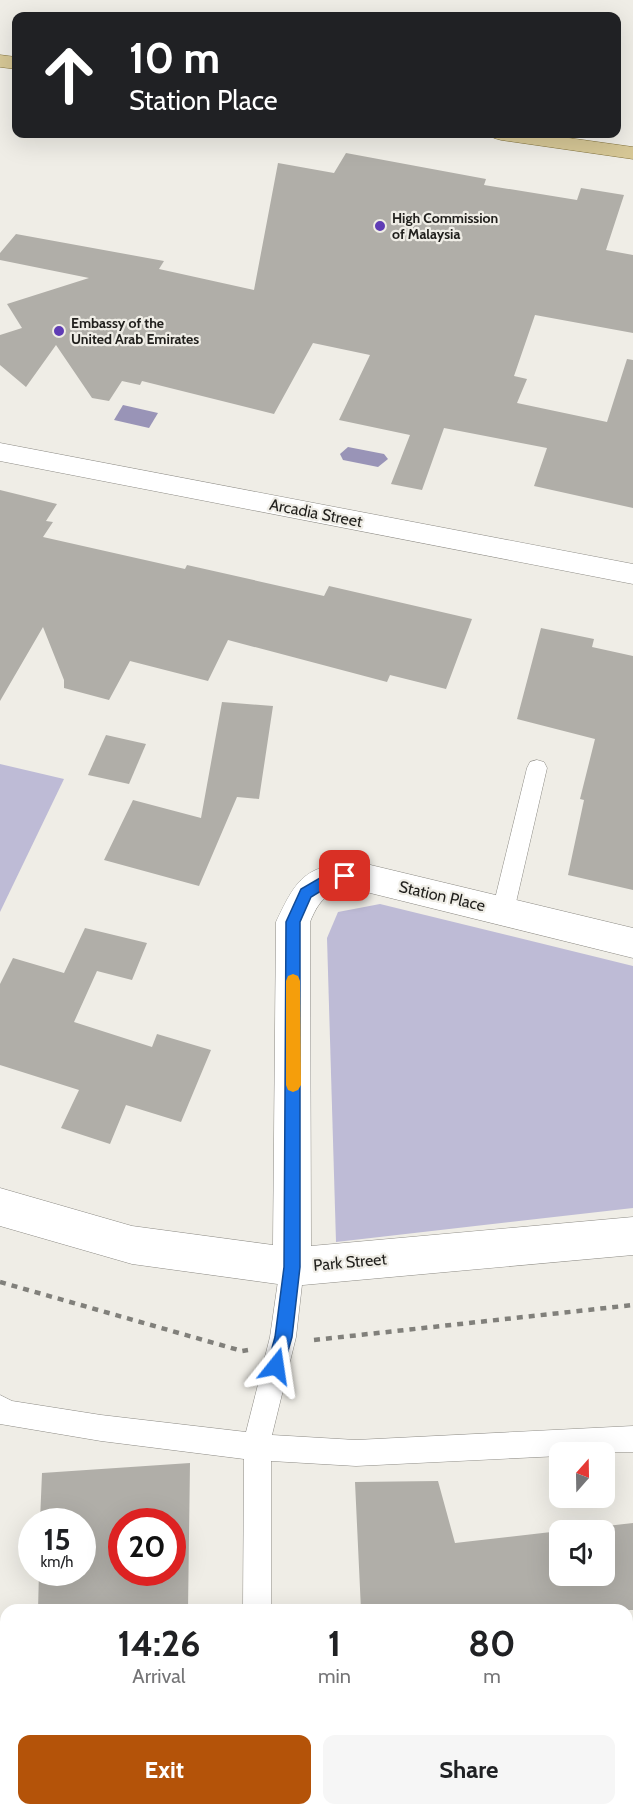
<!DOCTYPE html>
<html lang="en">
<head>
<meta charset="utf-8">
<style>
  body { margin:0; font-family:Cabin,sans-serif; background:#f6f6f6; color:#202124; height:100vh; display:flex; flex-direction:column; font-size:22px; white-space:nowrap }
  * { box-sizing:border-box; margin:0 }
  p { font-size:20px; color:#757577 }
  .icon { flex:none; width:33px; height:33px; fill:none; stroke:currentColor; stroke-width:2; stroke-linecap:round; stroke-linejoin:round }
  .map { position:relative; flex:1; overflow:hidden }
  .drawer { position:absolute; left:0px; top:1604px; width:633px; height:212px; display:flex; flex-direction:column; background:#fff; border-radius:18px 18px 0 0; box-shadow:0 6px 24px #0002 }
  .drawer>* { flex:none }
  .guide { position:absolute; left:12px; top:12px; width:609px; height:126px; border-radius:12px; box-shadow:0 6px 24px #0002; background:#202124; color:#fff; overflow:hidden }
  .needle { width:39px; rotate:20deg }
  .buttons { position:absolute; left:549px; top:1442px; display:grid; gap:12px }
  .buttons a { display:grid; place-items:center; width:66px; height:66px; border-radius:12px; background:#fff; box-shadow:0 6px 24px #0002; font-size:30px }
  .speed { position:absolute; left:18px; top:1508px; display:flex; gap:12px; font-size:30px; font-weight:700; text-align:center }
  .speed>* { display:grid; place-content:center; width:78px; height:78px; border-radius:50%; background:#fff; box-shadow:0 6px 24px #0002; line-height:1 }
  .speed small { font-size:15px; font-weight:400 }
  .speed .limit { border:9px solid #d22; background:#fff; color:#111 }
  .pin { position:absolute; display:grid; place-items:center; width:51px; height:51px; color:#fff; margin:-26px; border-radius:12px; box-shadow:0 3px 9px #0006 }
  .me { position:absolute; width:66px; margin:-33px; rotate:15deg; stroke-linejoin:round; filter:drop-shadow(0 0 4px #0008) }
  .turn { display:flex; align-items:center; gap:21px; height:126px; padding:0 18px; font-size:27px }
  .turn .icon { width:78px; height:78px; stroke-width:2.5 }
  .turn b { display:block; font-size:42px; line-height:51px }
  .eta { display:flex; justify-content:space-evenly; align-items:center; height:102px; text-align:center }
  .eta b { font-size:36px; font-weight:700; line-height:42px }
  .button { display:flex; gap:12px; margin-top:auto; padding:12px 18px }
  .button a { flex:1; height:69px; border-radius:12px; background:#b45309; color:#fff; font-size:24px; font-weight:700; line-height:69px; text-align:center }
  .button a+a { background:#f6f6f6; color:#202124 }
  .map>svg:first-child { display:block }
  .green { fill:#bebbd6 }
  .water { fill:#9994b7 }
  .building { fill:#b0aea8; fill-rule:evenodd }
  .lines { fill:none; stroke-linecap:round; stroke-linejoin:round }
  .lane-casing { stroke:#8d8b85; stroke-width:1 }
  .street-casing { stroke:#8d8b85; stroke-width:1 }
  .primary-casing { stroke:#84743e; stroke-width:1 }
  .path { stroke:#81807b; stroke-width:4.5; stroke-dasharray:6 6; stroke-linecap:butt }
  .lane { fill:#fff; fill-rule:evenodd }
  .street { fill:#fff; fill-rule:evenodd }
  .primary { fill:#d6c796; fill-rule:evenodd }
  .rail { stroke:#6b6a65; stroke-width:6; stroke-dasharray:16 8; stroke-linecap:butt }
  .route { fill:#1a73e8; stroke:#114b97; stroke-width:1.5 }
  .slow { fill:#f59e0b }
  .poi-dot { fill:#5f3cb5; stroke:#efede6; stroke-width:2 }
  .labels { text-anchor:middle; dominant-baseline:central; stroke-width:4.5; stroke-linejoin:round; paint-order:stroke }
  .far-poi-label { font-size:14px; font-weight:bold; fill:#201f1c; stroke:#efede6; text-anchor:start }
  .street-label { font-size:16px; fill:#201f1c; stroke:#efede6 }
</style>
</head>
<body>
<div class="map">
<svg width="633" height="1814" viewBox="0 0 633 1814">
  <rect width="100%" height="100%" fill="#efede6"/>
  <g class="green">
    <path d="M0,764l64,15 -64,133z"/>
    <path d="M380,904l253,62v242l-297,34 -9,-304 11,-26z"/>
  </g>
  <g class="water">
    <path d="M123,405l35,8 -9,15 -35,-8z"/>
    <path d="M348,447l36,7 4,5 -10,8 -35,-7 -3,-6z"/>
  </g>
  <g class="building">
    <path d="M346,153l140,26 -2,6 93,15 4,-12 43,7 -18,55 27,5v78l-98,-18 -21,61 13,3 -10,24 90,19 20,-63 6,1v148l-99,-22 13,-38 -103,-20 -22,62 -31,-6 19,-49 -71,-15 31,-65 -57,-12 -39,71 -132,-33 -2,4 -18,-4 -13,20 -17,-3 -36,-53 -30,42 -26,-22v-30l22,-7 -15,-24 82,-26 -89,-18v-7l16,-19 148,27 -5,8 95,21 24,-127 56,10z"/>
    <path d="M0,490l57,14 -11,17 7,1 -10,15 142,32 2,-4 137,31 5,-10 143,33 -26,70 -56,-14 -3,7 -159,-42 -20,41 -78,-20 -21,39 -45,-12v-8l-21,-53 -43,74z"/>
    <path d="M541,628l53,11 -2,8 41,9v234l-65,-15 16,-75 -4,-1 15,-60 -78,-20z"/>
    <path d="M222,702l51,4 -14,93 -22,-2 -38,89 -95,-26 29,-60 68,18z"/>
    <path d="M106,735l40,9 -17,40 -41,-9z"/>
    <path d="M85,928l62,15 -15,37 -35,-9 -23,51 78,25 5,-13 54,16 -30,72 -55,-17 -16,39 -49,-16 18,-38 -79,-25v-81l13,-26 51,15z"/>
    <path d="M190,1463l-2,147h-150l1,-38h43v-51h-42l2,-48zM122,1521h50v51h-50z"/>
    <path d="M438,1481l17,62 105,-12v44h44v-45h-32l61,-7v87h-272l-6,-128z"/>
  </g>
  <g class="lines">
    <defs>
      <g id="lane">
        <path d="M537,760l7,2 3,6 -33,143 -4,6 -7,3 -7,-3 -4,-6 35,-143 3,-6z"/>
        <path d="M292,1255l9,3 3,9 -8,70 -24,98 84,5 277,-14v26h-73v4l-204,10 -85,-5v149h-28l1,-151 -143,-18 -101,-17v-29l12,6 89,14 145,17 24,-95 10,-70 3,-9z"/>
      </g>
      <g id="street">
        <path d="M0,443l633,121v20l-633,-123z"/>
        <path d="M358,862l275,66v30l-275,-68c-28,1 -37,5 -48,32l1,324 322,-29v38l-341,31 -160,-22 -132,-38v-38l132,38 141,19 3,-323c21,-45 30,-57 82,-60z"/>
      </g>
      <g id="primary">
        <path d="M0,55l16,2v12l-16,-2z"/>
        <path d="M491,134h49l93,13v12l-132,-19 -7,-2z"/>
      </g>
    </defs>
    <use href="#lane" class="lane-casing"/>
    <use href="#street" class="street-casing"/>
    <use href="#primary" class="primary-casing"/>
    <g class="path">
      <path d="M0,1282l242,69 6,-1"/>
      <path d="M314,1340l319,-35"/>
    </g>
    <use href="#lane" class="lane"/>
    <use href="#street" class="street"/>
    <use href="#primary" class="primary"/>
    <g class="rail">
      <path d="M627,1737h6"/>
      <path d="M0,1752h6"/>
      <path d="M627,1767h6"/>
      <path d="M0,1784h6"/>
    </g>
  </g>
  <path class="route" d="M332,871h13l6,5 -2,4 -15,3 -23,14 -11,25v345l-8,70 -10,35 -6,2 -6,-2 -3,-6 8,-29 9,-70 2,-345 15,-33z"/>
  <path class="slow" d="M293,974l5,2 2,5 1,104 -3,5 -5,2 -5,-2 -2,-5v-104l2,-5z"/>
  <g class="poi-dot">
    <circle cx="380" cy="226" r="6"/>
    <circle cx="59" cy="331" r="6"/>
  </g>
  <g class="labels">
    <g class="far-poi-label">
      <text x="392" y="218">High Commission<tspan x="392" dy="16">of Malaysia</tspan></text>
      <text x="71" y="323">Embassy of the<tspan x="71" dy="16">United Arab Emirates</tspan></text>
    </g>
    <g class="street-label">
      <text transform="translate(316 513) rotate(11)">Arcadia Street</text>
      <text transform="translate(442 896) rotate(13)">Station Place</text>
      <text transform="translate(350 1262) rotate(-5)">Park Street</text>
    </g>
  </g>
</svg>
<div class="buttons">
<a><svg class="needle" viewBox="-14 -14 28 28"><path d="M0-13l5 13h-10z" fill="#e53935"/><path d="M0 13l5-13h-10z" fill="#757577"/></svg></a>
<a><svg class="icon" aria-label="sound" viewBox="0 0 24 24"><path d="M4 9h4l5-4v14l-5-4H4zM17 9q2 3 0 6"/></svg></a>
</div>
<div class="speed"><div>15<small>km/h</small></div><div class="limit">20</div></div>
<div class="pin" style="left:345px;top:876px;background:#d93025"><svg class="icon" aria-label="arrive" viewBox="0 0 24 24"><path d="M6 21V4h12l-3 4 3 4H6"/></svg></div>
<svg class="me" style="left:276px;top:1366px" viewBox="-20 -20 40 40"><path d="M0-17L14 15 0 8-14 15z" fill="#1a73e8" stroke="#fff" stroke-width="4"/></svg>
<div class="guide">
<div class="turn"><svg class="icon" aria-label="ahead" viewBox="0 0 24 24"><path d="M12 20V5M6 11l6-6 6 6"/></svg><div><b>10 m</b>Station Place</div></div>
</div>
<section class="drawer">
<div class="eta">
<div><b>14:26</b><p>Arrival</p></div>
<div><b>1</b><p>min</p></div>
<div><b>80</b><p>m</p></div>
</div>
<div class="button"><a>Exit</a><a>Share</a></div>
</section>
</div>
</body>
</html>
